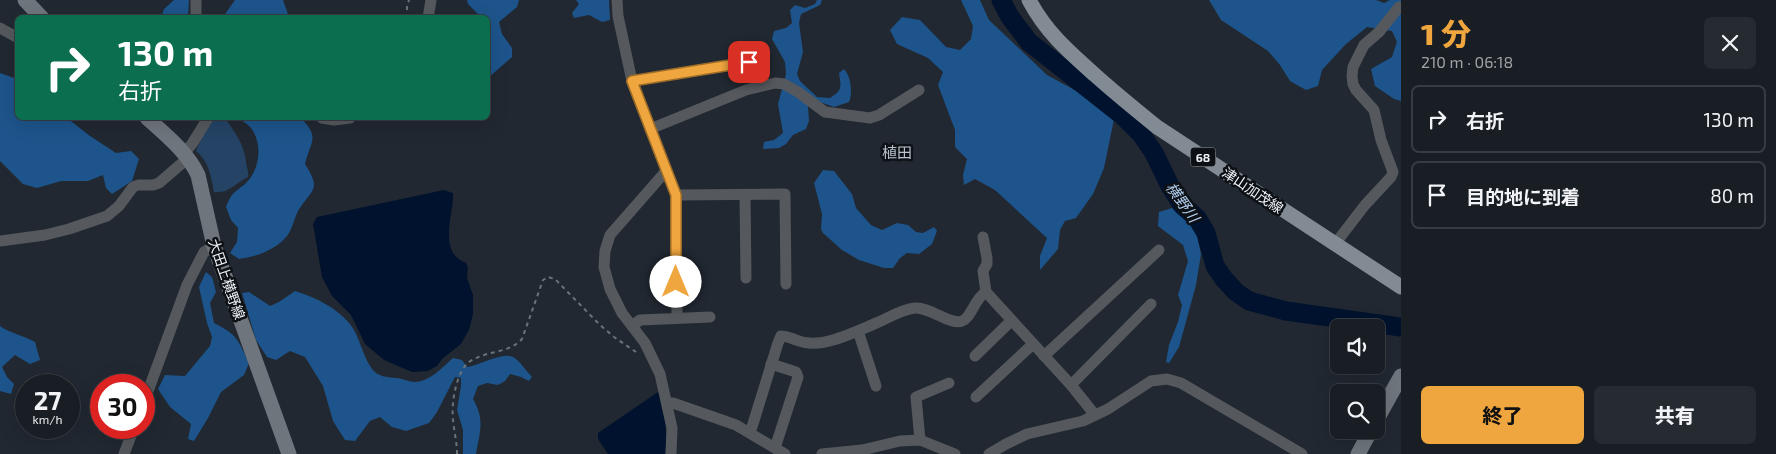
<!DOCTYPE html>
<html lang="ja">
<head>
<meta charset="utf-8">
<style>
  body { margin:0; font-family:"Exo 2","Noto Sans JP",sans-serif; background:#262b32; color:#f1f3f6; height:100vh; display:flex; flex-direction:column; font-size:19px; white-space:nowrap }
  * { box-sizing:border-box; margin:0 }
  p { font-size:16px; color:#9fa2a7 }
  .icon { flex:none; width:28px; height:28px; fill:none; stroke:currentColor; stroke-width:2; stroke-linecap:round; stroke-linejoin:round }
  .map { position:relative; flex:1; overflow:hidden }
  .panel { display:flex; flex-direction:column; background:#191e25; width:375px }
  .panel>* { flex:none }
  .guide { position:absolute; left:15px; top:15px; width:475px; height:105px; border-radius:8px; box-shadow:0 5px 20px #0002,0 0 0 1px #373c42; background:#0b6e4f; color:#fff; overflow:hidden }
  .tools { position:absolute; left:1330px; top:319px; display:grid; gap:10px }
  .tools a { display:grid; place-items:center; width:55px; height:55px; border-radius:8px; background:#191e25; box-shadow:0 5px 20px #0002,0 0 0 1px #373c42; font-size:25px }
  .speed { position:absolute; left:15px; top:374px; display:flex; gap:10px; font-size:25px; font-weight:700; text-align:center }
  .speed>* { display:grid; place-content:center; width:65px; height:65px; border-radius:50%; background:#191e25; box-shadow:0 5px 20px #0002,0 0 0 1px #373c42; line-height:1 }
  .speed small { font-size:12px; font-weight:400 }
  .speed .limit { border:8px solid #d22; background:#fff; color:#111 }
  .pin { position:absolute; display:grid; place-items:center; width:42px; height:42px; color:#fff; margin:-21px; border-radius:10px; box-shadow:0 2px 8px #0006 }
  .me { position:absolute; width:55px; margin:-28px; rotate:0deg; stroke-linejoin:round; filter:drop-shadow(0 0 4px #0008) }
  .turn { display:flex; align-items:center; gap:18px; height:105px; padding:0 20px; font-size:22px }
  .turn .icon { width:65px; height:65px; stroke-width:2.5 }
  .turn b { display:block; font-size:35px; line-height:42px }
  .round { display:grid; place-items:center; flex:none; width:52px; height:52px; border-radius:8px; background:#262b32 }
  .headline { display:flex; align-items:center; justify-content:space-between; height:85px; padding:0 20px }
  h1 { font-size:30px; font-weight:800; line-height:38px; color:#f0a63e }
  .cta { display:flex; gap:10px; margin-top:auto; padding:10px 20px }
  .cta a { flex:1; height:58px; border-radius:8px; background:#f0a63e; color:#111; font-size:20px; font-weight:800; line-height:58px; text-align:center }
  .cta a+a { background:#262b32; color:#f1f3f6 }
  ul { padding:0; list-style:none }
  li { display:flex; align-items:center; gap:15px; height:68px; margin:0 10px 8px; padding:0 10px; border:2px solid #373c42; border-radius:8px }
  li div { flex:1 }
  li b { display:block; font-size:19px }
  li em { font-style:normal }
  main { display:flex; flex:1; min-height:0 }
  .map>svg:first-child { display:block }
  .green { fill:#244365 }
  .forest { fill:#1d548b }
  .water { fill:#00122d }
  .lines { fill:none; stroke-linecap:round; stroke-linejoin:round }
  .river { stroke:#00122d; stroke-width:19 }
  .path { stroke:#6b727a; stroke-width:2; stroke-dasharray:4 4; stroke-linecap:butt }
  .street { stroke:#55595d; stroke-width:11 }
  .secondary { stroke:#6e757c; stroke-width:15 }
  .primary { stroke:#828a93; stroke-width:15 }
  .route-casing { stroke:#9c6c28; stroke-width:12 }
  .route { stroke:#f0a63e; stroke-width:9 }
  .labels { text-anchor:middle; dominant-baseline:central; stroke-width:5; stroke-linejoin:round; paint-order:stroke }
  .shield { fill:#0d1115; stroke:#abb0b5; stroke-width:1 }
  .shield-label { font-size:12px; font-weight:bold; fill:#eff4fa }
  .street-label { font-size:14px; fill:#eff4fa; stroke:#0d1115 }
  .neighbourhood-label { font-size:15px; fill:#bac4cf; stroke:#0d1115 }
  .water-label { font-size:15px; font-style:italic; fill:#b2ceef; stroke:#0d1115 }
</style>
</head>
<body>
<main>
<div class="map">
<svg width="1401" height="454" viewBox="0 0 1401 454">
  <rect width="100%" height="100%" fill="#212831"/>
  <path class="green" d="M215,118h10c9,13 19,26 21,43 0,6 3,10 2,16 -13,6 -19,17 -34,15 -3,-16 -5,-30 -18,-41l7,-17z"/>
  <g class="forest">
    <path d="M174,0h15l-1,17h-25l-1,-2 2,-6z"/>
    <path d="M235,0h48l6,17h-66z"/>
    <path d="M467,0h52l-2,7 -18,15 3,12 10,14v9l-24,21v-60l-7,-1 -13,-13z"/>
    <path d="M576,0h33l1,20 -8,2 -13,-7 -15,3 -2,-5 7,-9z"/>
    <path d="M817,0h5l-2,5 -19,9 -2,9 4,29 -6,22 3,7 17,16 13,1c13,-8 11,-11 9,-25l5,-4c7,7 9,25 5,33l-15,5 -17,-6 -9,5 1,15 -3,8 -13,6 -7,9 -7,4 -16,1 1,-7 10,-2 9,-7 -5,-29 8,-30 -1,-12 -13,-23 2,-8 12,-3 6,-5 -2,-13 5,-5 10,3 10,-4z"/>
    <path d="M961,0h19l9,20 58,55 33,18 34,26 -10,49 -11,26 -17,24 -11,3 -5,9 -2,19 -18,21v-14l7,-18 -52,-48 -20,-11 -11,6 -1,-10 4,-16 -12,-12v-17l-17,-45 5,-13 -15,-14 -31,-14 -7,-14 12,-13 18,3 26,27 14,3 11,-11 2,-13z"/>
    <path d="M1209,0h167l8,3 6,-3h11v101l-7,-2 -19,-13 -4,-17 21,-12 5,-15 -5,-11 -25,-4 -21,17 -24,26 -4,16 -12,4 -16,-9 -10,-16 -12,-14 -47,-31z"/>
    <path d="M0,73l17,6 1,39h49l23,18 26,17 15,-2 8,8 -7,22 -20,13 -6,-6 -3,-13 -15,6h-27l-24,7 -14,-4 -23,-23z"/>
    <path d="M238,118h63c19,20 10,22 4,46 17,27 7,24 -7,47 -4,8 -6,19 -11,25 -11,14 -32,21 -48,23l-9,-6 7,-11 1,-14 -7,-8 -5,-13c7,-17 8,-13 20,-24 14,-14 17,-39 5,-55 -3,-4 -9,-7 -13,-10z"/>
    <path d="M823,170l11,1 18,23 4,14 15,17 11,5 15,-7 11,2 8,7 7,1 11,-6 3,4 -5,13 -13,10 -12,-1 -7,5 -7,10h-9l-25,-8 -17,-10 -19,-17 -2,-4 1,-15 -8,-31z"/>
    <path d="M1172,208l23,19 6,27 -5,31 -17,62 -10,16 -3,-1 3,-17 9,-23 4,-17 -4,-10 10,-34 -5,-16 -25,-19 1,-14z"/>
    <path d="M206,272l6,5 4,15 -6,11 4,20c24,12 24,17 35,40l-5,12 -23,17 -13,26 -14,23 -6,-2 3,-15 -21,-17 -12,-18 7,-14 20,1 25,-30 2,-9 -5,-14 -8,-36z"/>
    <path d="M295,291c20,6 42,17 55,33 10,13 12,31 22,45 7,8 14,8 24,9 6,0 13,4 19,4 14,0 28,-15 38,-24l9,2 5,7c13,-1 39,-18 49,-8 6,5 10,12 16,18l-3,4 -8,-4 -11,-3 -5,7 -7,4 -11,-2 -9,3 -5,13c12,21 7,32 3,55h-13v-24l-6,-20 4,-24v-8l-6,-1 -18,35 -8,11 -23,8 -14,-4 -12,-10 -10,4 -15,20 -10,-1 -12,-19 -10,-35 -18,-29 -15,-6 -14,9 -9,-3 -11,-17 -14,-47 7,-1 21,14 9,-4z"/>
    <path d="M0,326c6,5 26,11 35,16l5,18 -10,4 -15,-9 -13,12 5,10 7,7 -3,10 -11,-3z"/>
  </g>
  <g class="water">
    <path d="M444,190l9,3c1,22 -16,59 13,70l2,5 -1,10 6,17v19l-4,16 -8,14 -19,15 -5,7 -9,5 -16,1 -28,-12 -19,-16 -14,-29 -19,-19 -10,-19 -9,-53 4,-7z"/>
    <path d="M658,392l2,3c5,20 8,39 5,59h-57l-10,-15v-6z"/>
  </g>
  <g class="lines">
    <path class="river" d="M1001,0l9,17 19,25 94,74 18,18 13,19 16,33 12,19 15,13 9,15 9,33 9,13 12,13 13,9 37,10 115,16"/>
    <g class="path">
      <path d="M407,18v-11l2,-7"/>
      <path d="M457,454c0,-12 -3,-23 -4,-34 -2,-16 3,-48 16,-58 6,-4 12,-6 18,-8 12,-3 26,-5 35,-15l21,-59 5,-3 7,2 44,45 15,13 22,15"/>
    </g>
    <g class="street">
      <path d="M617,0l1,16 14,65 44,114 1,122"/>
      <path d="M196,18v-18"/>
      <path d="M428,18l3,-18"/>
      <path d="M0,28l18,10"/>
      <path d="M632,81l117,-19"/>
      <path d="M322,118l12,2 16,-2"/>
      <path d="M650,129l96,-39 29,-7 9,1 14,8 27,20 45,6 9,-3 40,-25"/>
      <path d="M184,153l8,-9 16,-26"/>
      <path d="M666,171l-56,64 -5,16 -1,16 6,22 12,24 23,30 15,31 12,54 -1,26"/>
      <path d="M676,195l109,-1 1,90"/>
      <path d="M745,195l1,83"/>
      <path d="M983,237l4,21v6l-4,7 3,21 85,93 24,30"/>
      <path d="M0,241l45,-6 24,-6 38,-13 12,-10 14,-19 5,-2h15l6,-2 29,-25"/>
      <path d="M1335,244l30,-39 26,-28 2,-5 -12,-32 -7,-30 -18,-20 -3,-6 -1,-8 1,-9 11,-22 15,-13 20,-25h2"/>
      <path d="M632,326l8,-6 70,-3"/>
      <path d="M858,331l18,55"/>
      <path d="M975,356l36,-35"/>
      <path d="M1044,356l115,-106"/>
      <path d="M771,364l25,8 2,5 -23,71"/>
      <path d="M1071,385l80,-81"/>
      <path d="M976,397l57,-53"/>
      <path d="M144,402l43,-117 17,-33 10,-6"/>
      <path d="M668,404l5,-1 63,22 49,29"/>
      <path d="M749,432l3,-5 26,-84 3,-7c6,0 9,2 15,4 12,5 24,4 37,0 17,-5 34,-13 50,-20 10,-5 21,-11 32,-12 15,-1 36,18 47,13 10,-4 12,-22 24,-29"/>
      <path d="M920,440l-4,-43 33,-14"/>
      <path d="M124,454l10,-26"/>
      <path d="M822,454l40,-4 38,-9 20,-1 35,14"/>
      <path d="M989,454l17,-10 21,-10 56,-13 25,-12 43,-28 16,-2 14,4 121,71"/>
    </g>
    <g class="secondary">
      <path d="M25,0l17,18"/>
      <path d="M147,118c19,17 40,34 51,57l16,71 75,208"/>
      <path d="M1376,421l25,-45"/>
      <path d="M1358,454l13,-24"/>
    </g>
    <path class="primary" d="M1029,0c17,32 39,51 66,75 20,18 41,35 62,52l244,160"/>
  </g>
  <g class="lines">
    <defs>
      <path id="route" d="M676,282v-87l-44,-114 117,-19"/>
    </defs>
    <use href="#route" class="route-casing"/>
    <use href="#route" class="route"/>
  </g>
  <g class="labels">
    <rect class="shield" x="1190.5" y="147.5" width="25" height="19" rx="4"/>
    <g class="shield-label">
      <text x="1203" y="157">68</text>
    </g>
    <g class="street-label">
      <text transform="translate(1253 190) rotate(34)">津山加茂線</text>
      <text transform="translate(227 279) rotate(71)">大田上横野線</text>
    </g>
    <g class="neighbourhood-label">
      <text x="897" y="152">植田</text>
    </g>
    <g class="water-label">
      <text transform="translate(1183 202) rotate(54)">横野川</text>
    </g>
  </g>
</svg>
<div class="tools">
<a><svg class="icon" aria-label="sound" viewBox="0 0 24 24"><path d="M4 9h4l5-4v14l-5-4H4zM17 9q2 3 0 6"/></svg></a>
<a><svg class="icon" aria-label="search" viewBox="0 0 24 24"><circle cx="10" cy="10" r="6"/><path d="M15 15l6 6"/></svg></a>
</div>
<div class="speed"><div>27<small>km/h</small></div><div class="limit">30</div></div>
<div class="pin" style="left:749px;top:62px;background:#d93025"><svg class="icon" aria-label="arrive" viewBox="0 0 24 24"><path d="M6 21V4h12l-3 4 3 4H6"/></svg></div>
<svg class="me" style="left:676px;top:282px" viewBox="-20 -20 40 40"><circle r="19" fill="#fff"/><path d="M0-13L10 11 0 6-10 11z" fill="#f0a63e"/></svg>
<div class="guide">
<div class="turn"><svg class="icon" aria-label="right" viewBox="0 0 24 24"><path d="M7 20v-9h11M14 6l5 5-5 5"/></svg><div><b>130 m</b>右折</div></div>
</div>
</div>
<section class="panel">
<div class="headline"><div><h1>1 分</h1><p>210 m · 06:18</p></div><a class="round"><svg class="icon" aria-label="close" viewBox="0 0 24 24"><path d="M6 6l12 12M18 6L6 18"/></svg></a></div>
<ul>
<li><svg class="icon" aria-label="right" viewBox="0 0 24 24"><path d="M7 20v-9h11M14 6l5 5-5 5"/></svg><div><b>右折</b></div><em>130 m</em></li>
<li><svg class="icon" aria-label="arrive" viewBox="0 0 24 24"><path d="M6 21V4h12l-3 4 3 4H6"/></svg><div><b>目的地に到着</b></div><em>80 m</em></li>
</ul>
<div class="cta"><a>終了</a><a>共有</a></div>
</section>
</main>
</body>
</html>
